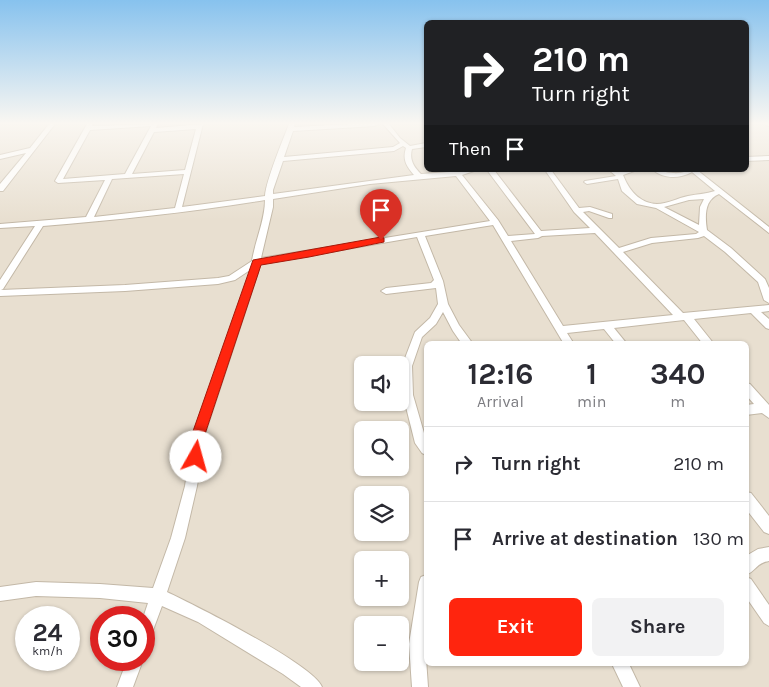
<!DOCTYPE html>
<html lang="en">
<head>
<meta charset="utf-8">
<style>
  body { margin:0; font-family:Karla,sans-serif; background:#f2f2f3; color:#2b2b33; height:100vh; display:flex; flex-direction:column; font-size:19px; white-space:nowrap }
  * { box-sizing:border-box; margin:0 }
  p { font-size:16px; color:#7c7c81 }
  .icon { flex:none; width:28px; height:28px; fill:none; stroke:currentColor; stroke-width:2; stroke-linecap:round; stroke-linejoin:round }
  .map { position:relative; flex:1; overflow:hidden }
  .drawer { position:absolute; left:424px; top:341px; width:325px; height:325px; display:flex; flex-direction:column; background:#fff; border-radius:8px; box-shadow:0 1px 4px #0004 }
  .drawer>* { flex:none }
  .hud { position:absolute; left:424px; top:20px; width:325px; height:152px; border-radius:8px; box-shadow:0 1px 4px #0004; background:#202124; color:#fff; overflow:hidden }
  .tools { position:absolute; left:354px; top:356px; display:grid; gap:10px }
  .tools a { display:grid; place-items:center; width:55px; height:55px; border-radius:8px; background:#fff; box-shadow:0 1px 4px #0004; font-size:25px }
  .speed { position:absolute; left:15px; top:606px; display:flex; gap:10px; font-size:25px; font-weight:700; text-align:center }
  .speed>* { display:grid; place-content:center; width:65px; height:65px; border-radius:50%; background:#fff; box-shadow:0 1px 4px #0004; line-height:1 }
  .speed small { font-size:12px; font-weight:400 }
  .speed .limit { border:8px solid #d22; background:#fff; color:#111 }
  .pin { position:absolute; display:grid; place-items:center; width:42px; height:42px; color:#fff; margin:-51px -21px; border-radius:50% 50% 50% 0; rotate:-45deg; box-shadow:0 0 5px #0007 }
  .pin .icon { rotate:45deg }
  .me { position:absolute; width:55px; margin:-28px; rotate:7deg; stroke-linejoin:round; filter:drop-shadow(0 0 4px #0008) }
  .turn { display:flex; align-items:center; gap:18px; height:105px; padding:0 25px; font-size:22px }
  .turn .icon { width:65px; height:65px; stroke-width:2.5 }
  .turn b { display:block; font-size:35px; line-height:42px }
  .then { display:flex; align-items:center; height:48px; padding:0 25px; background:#0003; gap:10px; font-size:19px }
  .eta { display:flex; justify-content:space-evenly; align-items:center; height:85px; text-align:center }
  .eta b { font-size:30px; font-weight:700; line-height:35px }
  .primary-button { display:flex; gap:10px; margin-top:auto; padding:10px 25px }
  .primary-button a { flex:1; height:58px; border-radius:8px; background:#ff250e; color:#fff; font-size:20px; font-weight:700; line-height:58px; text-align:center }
  .primary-button a+a { background:#f2f2f3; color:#2b2b33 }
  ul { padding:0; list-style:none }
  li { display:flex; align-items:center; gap:15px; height:75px; padding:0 25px; border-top:1px solid #e1e1e2 }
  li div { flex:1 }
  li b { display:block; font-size:19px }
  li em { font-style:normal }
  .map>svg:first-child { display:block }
  .residential { fill:#e8dfd0; fill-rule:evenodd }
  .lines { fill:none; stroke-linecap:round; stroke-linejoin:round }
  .minor-casing { stroke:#c3b8a7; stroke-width:2 }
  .minor { fill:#fff; fill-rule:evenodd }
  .route { fill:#ff250e; stroke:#a61809 }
</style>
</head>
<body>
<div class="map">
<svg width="769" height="687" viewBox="0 0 769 687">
  <rect width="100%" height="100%" fill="#f3ede2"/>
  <path class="residential" d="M0,124h426v46h320v-46h23v563h-769zM426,344h320v320h-320zM362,365h38v37h-38zM362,430h38v38h-38zM362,495h38v37h-38zM362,560h38v38h-38zM26,618h43v42h-43zM101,618h43v42h-43zM362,625h38v37h-38z"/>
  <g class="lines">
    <defs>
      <g id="minor">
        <path d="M49,124h6l-52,67h-3v-7l26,-31 -26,6v-4l30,-7z"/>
        <path d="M87,124h6l-1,2 66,-2 -2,4 47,-4 -21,83 83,-11c1,-16 18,-56 24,-72h6l-1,3 57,-3h27l-3,2 -82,5 -9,26 109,-10 7,-4 -17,-19h6l11,14 10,8 16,-3v4l-14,2c-3,11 2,18 9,25l56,-4 -15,5 36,45 10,16 27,-2 -48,-64h7l47,61 49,-3 -16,-16 -29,-42h6l28,38 11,-1 22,7v4h-3l-20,-7 -6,1 36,36 32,-10 45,-4 3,-2 -43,-24 -19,-4 -15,-13 -4,-12 -31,5 -3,-2 1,-1 31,-5 -7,-6 11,2 17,-2 -14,5c6,15 16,28 34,29 10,0 21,-6 31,-8 9,-2 18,-2 27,-5l-23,-19c-13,7 -28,7 -39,-2 7,0 13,3 20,3 8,1 16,-3 24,-3l72,57v6l-50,-39c-15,6 -14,23 -12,36l24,18 34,31 4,9v15l-5,-3 -6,-18 -33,-30 -21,-16 -6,2 -46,5 -29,9 60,61 86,-8v6l-8,1 8,7v10l-3,-1 -15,-15 -57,6 20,25h-11l-19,-24 -70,8 13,16h-11l-12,-15 -37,4 7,11h-10l-71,-119 -68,11 18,45 5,23 11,21 14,19h-11l-9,-13 -10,-19 -7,12 -14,13 -10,29 1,29 13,45v15l-4,-2 -7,-10 -12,-48 -1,-29 13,-34 15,-14 8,-14 -2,-16 -50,6 -5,-3 5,-3 45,-5 3,-3 -17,-43 -157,27 -2,9 -53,161 -8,52 -12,52 -18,54c27,13 146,72 155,95h-21l-18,-13 -85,-52 -36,-16 -13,35 -5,3 -1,-26 5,-15 -48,-5 -64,-2 -36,5v-14l36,-5 64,2 53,4 18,-50 14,-52 8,-52 57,-161v-3l-15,10 -17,4 -93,7 -125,5v-16l35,-54 -35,2v-4l86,-7 19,-37 -47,3 -3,-2zM151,126l-26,48 -62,5 27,-49zM196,129l-11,41 -53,4 22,-42zM403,146l3,2c-4,12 1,19 8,27l-141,19v-4l10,-29 111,-10zM184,174l-9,34 -81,9 18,-38zM456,176l34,45 -229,37 12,-51v-8l97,-15zM704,199l-4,8 -1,18 -35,-18 25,-7zM265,200c0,20 -10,41 -13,61l-23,15 -11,2 -93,7 -124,5 2,-1 40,-63c74,-6 149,-14 222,-26zM595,233l78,82 -110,11 -52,-85 27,-3 4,-2z"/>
        <path d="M765,124h4v2l-3,-1z"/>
        <path d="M769,156v4l-23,1v-4z"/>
        <path d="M746,383l4,1 19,21v13l-7,-5 -16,2v-10l8,-1 -8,-9z"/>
        <path d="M746,492l5,1 18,23v18l-5,-2 -18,-23z"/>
        <path d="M769,547v14c-13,2 -13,10 -23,14v-19l12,-7z"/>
        <path d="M426,575l-1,69 3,43h-16l-3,-43 10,-62 2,-5z"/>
        <path d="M746,577l5,2 18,26v21l-5,-3 -18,-26z"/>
        <path d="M127,660h16l-10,27h-16z"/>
        <path d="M612,664h17l11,23h-17z"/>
      </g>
    </defs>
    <use href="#minor" class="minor-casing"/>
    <use href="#minor" class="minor"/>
  </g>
  <linearGradient id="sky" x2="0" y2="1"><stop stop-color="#87c2ee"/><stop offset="0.56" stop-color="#faf7f2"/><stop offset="1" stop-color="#faf7f2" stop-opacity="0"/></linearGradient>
  <rect width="769" height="220" fill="url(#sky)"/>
  <path class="route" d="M381,237l3,1v4l-75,15 -48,8 -56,169 -4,28 -5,2 -5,-2 -2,-5 3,-23 61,-174z"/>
</svg>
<div class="tools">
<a><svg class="icon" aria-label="sound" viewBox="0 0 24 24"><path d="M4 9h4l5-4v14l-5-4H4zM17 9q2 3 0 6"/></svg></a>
<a><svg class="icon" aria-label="search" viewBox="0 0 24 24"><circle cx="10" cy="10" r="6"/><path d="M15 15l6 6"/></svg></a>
<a><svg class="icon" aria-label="layers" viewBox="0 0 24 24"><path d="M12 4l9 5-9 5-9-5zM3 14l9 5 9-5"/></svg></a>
<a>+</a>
<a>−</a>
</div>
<div class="speed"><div>24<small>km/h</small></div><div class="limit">30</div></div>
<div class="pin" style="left:381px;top:240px;background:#d93025"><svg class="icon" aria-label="arrive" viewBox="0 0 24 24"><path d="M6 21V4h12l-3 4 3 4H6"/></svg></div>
<svg class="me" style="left:196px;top:457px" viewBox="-20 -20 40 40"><circle r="19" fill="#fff"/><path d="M0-13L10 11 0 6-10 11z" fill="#ff250e"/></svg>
<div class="hud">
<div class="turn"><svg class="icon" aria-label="right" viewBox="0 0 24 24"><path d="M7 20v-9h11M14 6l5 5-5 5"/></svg><div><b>210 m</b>Turn right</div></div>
<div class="then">Then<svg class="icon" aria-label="arrive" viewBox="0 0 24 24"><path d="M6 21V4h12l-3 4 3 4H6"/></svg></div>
</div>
<section class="drawer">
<div class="eta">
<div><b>12:16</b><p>Arrival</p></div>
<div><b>1</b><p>min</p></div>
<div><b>340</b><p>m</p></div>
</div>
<ul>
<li><svg class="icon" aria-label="right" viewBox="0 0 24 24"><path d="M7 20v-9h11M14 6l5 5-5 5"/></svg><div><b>Turn right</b></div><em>210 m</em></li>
<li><svg class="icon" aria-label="arrive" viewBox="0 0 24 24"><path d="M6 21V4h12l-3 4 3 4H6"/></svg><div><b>Arrive at destination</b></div><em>130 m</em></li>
</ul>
<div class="primary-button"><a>Exit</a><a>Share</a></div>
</section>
</div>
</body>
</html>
